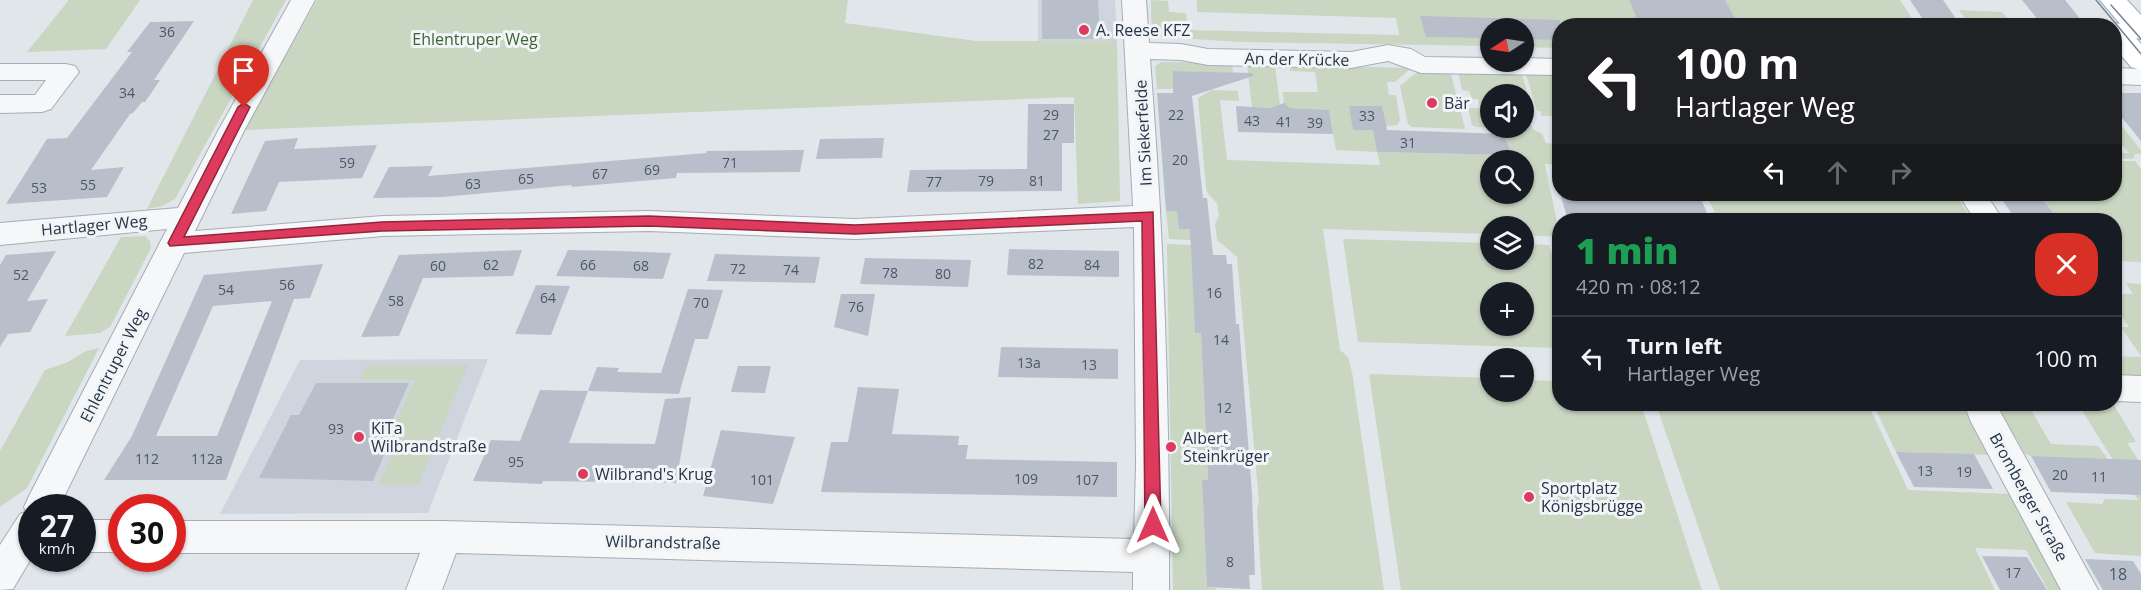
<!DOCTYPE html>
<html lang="en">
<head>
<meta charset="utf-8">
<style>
  body { margin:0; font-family:"Open Sans",sans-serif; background:#20242c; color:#f1f3f6; height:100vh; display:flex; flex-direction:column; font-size:22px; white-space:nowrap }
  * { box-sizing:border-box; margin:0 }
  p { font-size:20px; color:#9ea1a6 }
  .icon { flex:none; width:33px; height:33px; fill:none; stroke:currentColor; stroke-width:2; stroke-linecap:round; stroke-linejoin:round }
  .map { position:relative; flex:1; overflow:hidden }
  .sheet { position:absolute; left:1552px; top:213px; width:570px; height:198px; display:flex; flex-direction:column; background:#171b24; border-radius:24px; box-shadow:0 2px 4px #0004 }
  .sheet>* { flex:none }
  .guide { position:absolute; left:1552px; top:18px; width:570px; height:183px; border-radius:24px; box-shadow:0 2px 4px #0004; background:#202124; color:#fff; overflow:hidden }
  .needle { width:39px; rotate:258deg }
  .buttons { position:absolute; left:1480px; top:18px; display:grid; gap:12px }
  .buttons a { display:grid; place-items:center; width:54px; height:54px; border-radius:50%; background:#171b24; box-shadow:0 2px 4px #0004; font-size:30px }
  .speed { position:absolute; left:18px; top:494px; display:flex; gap:12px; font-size:30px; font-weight:700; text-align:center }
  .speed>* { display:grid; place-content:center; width:78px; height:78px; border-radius:50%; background:#171b24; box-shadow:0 2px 4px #0004; line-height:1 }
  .speed small { font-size:15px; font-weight:400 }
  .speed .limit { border:9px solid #d22; background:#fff; color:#111 }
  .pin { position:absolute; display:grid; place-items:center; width:51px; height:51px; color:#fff; margin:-62px -26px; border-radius:50% 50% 50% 0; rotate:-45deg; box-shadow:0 0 6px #0007 }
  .pin .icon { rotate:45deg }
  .me { position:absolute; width:66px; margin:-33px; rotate:0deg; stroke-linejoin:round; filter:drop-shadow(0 0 4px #0008) }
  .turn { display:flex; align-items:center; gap:21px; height:126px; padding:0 24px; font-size:27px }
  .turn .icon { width:78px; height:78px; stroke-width:2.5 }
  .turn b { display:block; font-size:42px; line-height:51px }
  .lanes { display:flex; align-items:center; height:57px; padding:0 24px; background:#0003; justify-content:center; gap:30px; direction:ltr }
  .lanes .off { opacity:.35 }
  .round { display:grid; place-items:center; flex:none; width:63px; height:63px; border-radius:24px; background:#20242c }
  .summary { display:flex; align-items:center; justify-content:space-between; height:102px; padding:0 24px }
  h1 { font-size:36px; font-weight:800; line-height:45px; color:#1e9e55 }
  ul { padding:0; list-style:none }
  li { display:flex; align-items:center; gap:18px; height:84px; padding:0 24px; border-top:2px solid #363941 }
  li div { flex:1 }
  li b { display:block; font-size:22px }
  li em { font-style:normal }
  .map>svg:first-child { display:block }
  .built { fill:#cfd5de }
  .green { fill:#c8d6c2; fill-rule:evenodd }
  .building { fill:#b8bfca; fill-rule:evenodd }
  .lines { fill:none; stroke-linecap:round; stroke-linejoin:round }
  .minor-casing { stroke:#a5adb6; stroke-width:2 }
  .major-casing { stroke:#9fabb9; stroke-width:2 }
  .minor { fill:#f5f7f9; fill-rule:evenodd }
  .major { fill:#fff; fill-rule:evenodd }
  .tram { stroke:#798697; stroke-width:1.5 }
  .route { fill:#dd3a5d; stroke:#90263c; stroke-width:1.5 }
  .poi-dot { fill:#dd3a5d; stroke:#f1f5f8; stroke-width:2 }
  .labels { text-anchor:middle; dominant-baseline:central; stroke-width:6; stroke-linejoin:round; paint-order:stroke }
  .number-label { font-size:14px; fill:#4b5766 }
  .poi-label { font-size:16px; fill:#273445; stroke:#f1f5f8; text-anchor:start }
  .park-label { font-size:16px; fill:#3f6333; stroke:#f1f5f8 }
  .street-label { font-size:16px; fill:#273445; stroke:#f1f5f8 }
  .near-number-label { font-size:16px; fill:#4b5766 }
</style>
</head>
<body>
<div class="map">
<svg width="2141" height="590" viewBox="0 0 2141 590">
  <rect width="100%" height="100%" fill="#e1e6eb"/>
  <g class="built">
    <path d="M1038,0h77l2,41h-79z"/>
    <path d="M488,359l-60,154 -208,1 80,-154z"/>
  </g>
  <g class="green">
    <path d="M69,0h71l-34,49 -79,3z"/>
    <path d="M253,0h33l-111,199 -13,7 -15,3z"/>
    <path d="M317,0h531l-3,23 131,18h141l3,160 -42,3 -4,-107 -830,33z"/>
    <path d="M1151,0l17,1 1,11 17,1 1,17 212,5 -3,-17 -199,-6v-12h432l10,22 -66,-2 1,5 -14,1v22l-36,-1v-19h-33v18l-250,-4 -80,-5c-13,-5 -9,-24 -10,-37z"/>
    <path d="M1725,0h175l16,25h-180z"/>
    <path d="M1959,10l43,2 11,13h-43z"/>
    <path d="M1161,62l71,1 1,10 -60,-2v18h-16l-2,-22z"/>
    <path d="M1247,64l28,1 5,39 -4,4 -24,-1z"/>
    <path d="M1289,65l122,3 -16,14h-8l2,13h7l4,26 -3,4 -44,4 20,1 5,22 133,3 -6,-20 7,-3h13l-1,-5v-33h-33v16h-6l5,18 -14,-1 -4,-2 -4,-17h12l-2,-9h-6l-3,-8 -7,-1 -4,-18 64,2 9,32h-7l9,23 9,5 4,9 14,1v21l-15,-1 15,73 -36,-2v-9h-33v8l-168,-5 17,121 8,7 4,15 32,218h-122l-5,-80 2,-9 -22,-244 -20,-17 -2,-16 4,-8 -2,-13 -9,-9 -2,-6 -8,-90 14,-8 26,1 1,10 -19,-1 7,60 153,5 -3,-13 -41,-2 -7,-40 -40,-2 -5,-3 -1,-13h35l-3,-20 -25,-1zM1491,160h33v34h-33z"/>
    <path d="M1421,69l29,1 15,59 -53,-2 -4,-3 -8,-38z"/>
    <path d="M1526,74h34v42h-18l-2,-5h-3z"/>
    <path d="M2115,118l26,32v4h-6l-2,5 -18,-1v-5h14l-8,-9h-6z"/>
    <path d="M2115,161h20l6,8v93l-26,-1v-41h-57l-19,-26h76z"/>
    <path d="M1700,194h255l17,26h-261l-4,-7 8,-1 -6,-11h-6z"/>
    <path d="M1166,211h11l2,18h31l1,12 -42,-2z"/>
    <path d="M145,236l5,5 1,7 -41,79 -10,6 -35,3 56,-99z"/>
    <path d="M1343,239l148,4v17h33v-16l25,1 11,35v68l-202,-6zM1491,292h33v34h-33z"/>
    <path d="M1167,244l24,1 4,87 6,1 6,134 1,13h-6l5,107 9,1v2h-43z"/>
    <path d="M2126,283l15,1v72l-20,-29h8l-14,-20v-13h18z"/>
    <path d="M99,348l-72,140 -27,19v-56l45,-81 23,-8 18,-11z"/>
    <path d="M2115,356l26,1v19l-26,-1z"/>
    <path d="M367,365h101l-50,120h-40l21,-47h-10l26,-58h-56z"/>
    <path d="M1369,374l122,4v14h33v-12l36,1v23h81l61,186h-301z"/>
    <path d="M1656,404h212l40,86 102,4 52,96h-14l-22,-40 -51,-2 20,42h-275z"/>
    <path d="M1873,404h88l28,51 -93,-3z"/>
    <path d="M2000,404h64l4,7 -37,-1 20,34 47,2 10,13 -77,-3 -6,-2 -23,-39z"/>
    <path d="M2078,404l36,1 22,37 -9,1 14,21v92l-46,-3 -29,-51 36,2 3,-5 33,1z"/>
  </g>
  <g class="building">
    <path d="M1042,0h56l2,39h-58z"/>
    <path d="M1629,0h96l14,26h-99z"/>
    <path d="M1910,0h33l18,26h-26l-3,-4 -8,-1z"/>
    <path d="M2022,0h43l21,26h-43z"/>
    <path d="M1420,16l140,4v20l-36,-1v-11h-33v10l-65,-1z"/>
    <path d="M194,21l-40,59h6l-15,22h-3l-9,11 -3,1 -39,56 33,-3 -17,30 -101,7 41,-65 20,-1 65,-86h-5l23,-30z"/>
    <path d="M1173,71l80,2v3l-61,20 11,102h4l6,57h13l1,9h5l4,60h3l13,170 3,81h-6l1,14 -43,-2 -5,-107h6l-7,-147h-6l-5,-104h-11l-2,-18h-11l-9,-118h16z"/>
    <path d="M2115,93h26v48l-26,-32z"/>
    <path d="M1284,103l6,5 39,2 4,24 -95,-2 -2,-26 34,2z"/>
    <path d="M1028,104h46v39h-12v48l-155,1 3,-22 117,-1z"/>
    <path d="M1349,106h33l5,24 117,4 8,21 -135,-3 -4,-22h-20z"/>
    <path d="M1485,110h6v18l33,-1 2,5 -35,-1z"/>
    <path d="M298,138l-4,11 83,-4 -15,33 -83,4 -13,29 -35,3 34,-73z"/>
    <path d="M884,138l-2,20 -66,1 4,-20z"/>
    <path d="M804,150l-4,22 -123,1 -1,5 -105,9 1,-2 -129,12 -70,1 16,-31 44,-1 -5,10 278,-23 1,-2z"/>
    <path d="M1560,193l110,6 -2,-5h31l11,26h-142z"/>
    <path d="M2002,194h37l19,26h-42l-15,-22h4z"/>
    <path d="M1009,249l110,2v26l-112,-2z"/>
    <path d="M522,250l-9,26 -90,2 -24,58 -38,1 38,-82z"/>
    <path d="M568,250l51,1 52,2 -8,26 -107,-3z"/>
    <path d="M56,251l-29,50 21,-2 -18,33 -22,2 -8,13v-82l6,-10z"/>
    <path d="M715,254l32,1 73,2 -5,26 -108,-2z"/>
    <path d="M865,258l106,2 -3,27 -108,-3z"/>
    <path d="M323,264l-13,34 -16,1 -68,181h-122l28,-44 72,-161zM272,301l-55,135h-61l57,-130z"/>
    <path d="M536,285l34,1 -19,49 -36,-1z"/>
    <path d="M688,289l35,1 -15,49h-13l-16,55 -91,-3 9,-24 22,1 -2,4 44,1z"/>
    <path d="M841,294h34l-7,42 -34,-9z"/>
    <path d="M1001,347l117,2v30l-120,-2z"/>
    <path d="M738,366h33l-6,27 -34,-1z"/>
    <path d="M316,383h93l-26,58h7l-17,40 -114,-3 32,-63h8z"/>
    <path d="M858,387l41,2 -7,45 67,2 -1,9h10l-2,14 151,3v35l-296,-5 10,-50h17z"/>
    <path d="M540,390l48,1 -19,52 86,1 10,-45 26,-2 -15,86 -133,-2 -1,3 -69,-3 18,-41 29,1z"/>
    <path d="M721,430l74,7 -22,67 -70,-8z"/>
    <path d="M1896,452l78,2 19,35 -79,-2z"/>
    <path d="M2031,456l110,4v35l-90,-3z"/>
    <path d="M1982,556l45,1 20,33h-47z"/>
    <path d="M2085,559l48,2 8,13v16h-38z"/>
  </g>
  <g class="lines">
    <defs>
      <g id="minor">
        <path d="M291,0h24l-71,131 -49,100 188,-15 266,-5 206,8 278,-13 -11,-206h24l3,43 32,1 27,5 143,3 37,-7 23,4 14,8 66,1v4h33v-4l36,1v16l-139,-2 -33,-12 -37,7 -143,-3 -27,-5 -31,-1c14,177 20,355 19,531h-36v-18l-677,-19 -14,37h-36l14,-37h-248v-32h272l690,18 2,-74 -2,-238 -279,12 -206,-8 -266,5 -199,17 -125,254h-27v50l-19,32 -13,1v-45l20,-31 6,-2 -2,-5 5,-11 138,-267 -167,16v-22l178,-15 40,-77z"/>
        <path d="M0,64h66l9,2 4,6 -28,37 -9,3 -42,1v-18h35l11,-15h-46z"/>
        <path d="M2115,68l26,1v16l-26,-1z"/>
        <path d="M1958,194h28l17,26h-28z"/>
        <path d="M2115,375l26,1v26l-26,-1z"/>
        <path d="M1964,404h32l102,186h-37l-90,-168z"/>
        <rect x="82" y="520" width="40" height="32"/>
      </g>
      <path id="major" d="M2100,0h27l14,15v24l-5,-1 5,6v26l-10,-3 -16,-19v-22h-10l10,-3 5,1z"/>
    </defs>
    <use href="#minor" class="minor-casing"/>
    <use href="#major" class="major-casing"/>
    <use href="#minor" class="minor"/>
    <use href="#major" class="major"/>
    <g class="tram">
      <path d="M2096,0l45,54"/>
      <path d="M2111,5l30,34"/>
    </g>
  </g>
  <path class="route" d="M244,103l6,4 -66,130 198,-15 267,-6 206,9 298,-13 8,313 -2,5 -6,2 -6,-2 -2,-5 -3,-304 -287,13 -206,-8 -267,5 -212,15 -2,-3 70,-136z"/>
  <g class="poi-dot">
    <circle cx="1084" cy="30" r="6"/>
    <circle cx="1432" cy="103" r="6"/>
    <circle cx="359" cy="437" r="6"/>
    <circle cx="1171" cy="447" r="6"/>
    <circle cx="583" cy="474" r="6"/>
    <circle cx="1529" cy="497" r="6"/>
  </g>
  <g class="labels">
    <g class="number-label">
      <text x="167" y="31">36</text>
      <text x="127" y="92">34</text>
      <text x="1051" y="114">29</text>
      <text x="1176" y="114">22</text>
      <text x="1367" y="115">33</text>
      <text x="1252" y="120">43</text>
      <text x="1284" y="121">41</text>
      <text x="1315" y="122">39</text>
      <text x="1051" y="134">27</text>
      <text x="1408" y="142">31</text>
      <text x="1180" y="159">20</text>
      <text x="347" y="162">59</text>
      <text x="730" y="162">71</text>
      <text x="652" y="169">69</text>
      <text x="600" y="173">67</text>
      <text x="526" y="178">65</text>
      <text x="986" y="180">79</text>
      <text x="1037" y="180">81</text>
      <text x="934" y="181">77</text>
      <text x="473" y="183">63</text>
      <text x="88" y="184">55</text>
      <text x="39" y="187">53</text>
      <text x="1036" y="263">82</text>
      <text x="491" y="264">62</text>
      <text x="588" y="264">66</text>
      <text x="1092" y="264">84</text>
      <text x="438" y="265">60</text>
      <text x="641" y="265">68</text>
      <text x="738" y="268">72</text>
      <text x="791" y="269">74</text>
      <text x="890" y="272">78</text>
      <text x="943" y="273">80</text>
      <text x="21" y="274">52</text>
      <text x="287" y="284">56</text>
      <text x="226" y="289">54</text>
      <text x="1214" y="292">16</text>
      <text x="548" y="297">64</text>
      <text x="396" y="300">58</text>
      <text x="701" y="302">70</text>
      <text x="856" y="306">76</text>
      <text x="1221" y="339">14</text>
      <text x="1029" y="362">13a</text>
      <text x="1089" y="364">13</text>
      <text x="1224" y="407">12</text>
      <text x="336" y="428">93</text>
      <text x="147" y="458">112</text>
      <text x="207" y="458">112a</text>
      <text x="516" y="461">95</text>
      <text x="1925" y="470">13</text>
      <text x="1964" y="471">19</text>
      <text x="2060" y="474">20</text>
      <text x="2099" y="476">11</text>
      <text x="1026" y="478">109</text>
      <text x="762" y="479">101</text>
      <text x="1087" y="479">107</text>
      <text x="1230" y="561">8</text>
      <text x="2013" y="572">17</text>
    </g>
    <g class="poi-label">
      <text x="1096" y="30">A. Reese KFZ</text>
      <text x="1444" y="103">Bär</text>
      <text x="371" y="428">KiTa<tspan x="371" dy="18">Wilbrandstraße</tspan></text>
      <text x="1183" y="438">Albert<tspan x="1183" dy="18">Steinkrüger</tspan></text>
      <text x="595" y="474">Wilbrand's Krug</text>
      <text x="1541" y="488">Sportplatz<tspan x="1541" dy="18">Königsbrügge</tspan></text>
    </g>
    <g class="park-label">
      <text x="475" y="39">Ehlentruper Weg</text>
    </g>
    <g class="street-label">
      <text transform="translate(1297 59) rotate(1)">An der Krücke</text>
      <text transform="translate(1143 133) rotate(-93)">Im Siekerfelde</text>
      <text transform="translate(94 225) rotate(-5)">Hartlager Weg</text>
      <text transform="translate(113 365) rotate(-63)">Ehlentruper Weg</text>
      <text transform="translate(2029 497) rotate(61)">Bromberger Straße</text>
      <text transform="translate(663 542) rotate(1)">Wilbrandstraße</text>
    </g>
    <g class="near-number-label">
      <text x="2118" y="574">18</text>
    </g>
  </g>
</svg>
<div class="buttons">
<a><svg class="needle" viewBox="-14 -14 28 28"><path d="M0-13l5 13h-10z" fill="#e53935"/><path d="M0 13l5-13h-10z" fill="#9ea1a6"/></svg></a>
<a><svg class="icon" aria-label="sound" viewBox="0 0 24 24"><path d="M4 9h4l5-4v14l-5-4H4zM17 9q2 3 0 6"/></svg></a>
<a><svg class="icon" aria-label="search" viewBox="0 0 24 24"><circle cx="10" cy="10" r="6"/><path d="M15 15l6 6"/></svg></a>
<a><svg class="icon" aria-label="layers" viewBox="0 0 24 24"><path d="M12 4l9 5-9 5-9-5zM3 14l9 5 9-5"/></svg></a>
<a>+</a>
<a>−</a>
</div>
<div class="speed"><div>27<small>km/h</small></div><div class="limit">30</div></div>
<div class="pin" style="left:244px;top:107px;background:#d93025"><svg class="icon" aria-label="arrive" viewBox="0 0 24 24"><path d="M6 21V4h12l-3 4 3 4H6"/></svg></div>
<svg class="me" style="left:1153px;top:525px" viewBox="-20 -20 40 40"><path d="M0-17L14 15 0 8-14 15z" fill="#dd3a5d" stroke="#fff" stroke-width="4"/></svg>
<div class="guide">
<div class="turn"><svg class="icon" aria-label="left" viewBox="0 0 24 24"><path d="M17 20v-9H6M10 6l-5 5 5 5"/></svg><div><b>100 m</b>Hartlager Weg</div></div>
<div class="lanes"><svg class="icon" aria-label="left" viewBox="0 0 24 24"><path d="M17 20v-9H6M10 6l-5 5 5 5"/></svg><svg class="icon off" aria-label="ahead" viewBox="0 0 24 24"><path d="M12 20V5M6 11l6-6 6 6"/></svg><svg class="icon off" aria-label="right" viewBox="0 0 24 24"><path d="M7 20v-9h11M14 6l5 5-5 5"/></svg></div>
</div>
<section class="sheet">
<div class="summary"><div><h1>1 min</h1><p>420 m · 08:12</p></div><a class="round" style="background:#d93025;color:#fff"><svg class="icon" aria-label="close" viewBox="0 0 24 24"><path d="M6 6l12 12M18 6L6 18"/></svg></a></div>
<ul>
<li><svg class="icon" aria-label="left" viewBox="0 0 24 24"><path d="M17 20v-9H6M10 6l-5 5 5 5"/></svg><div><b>Turn left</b><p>Hartlager Weg</p></div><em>100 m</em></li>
</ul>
</section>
</div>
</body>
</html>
